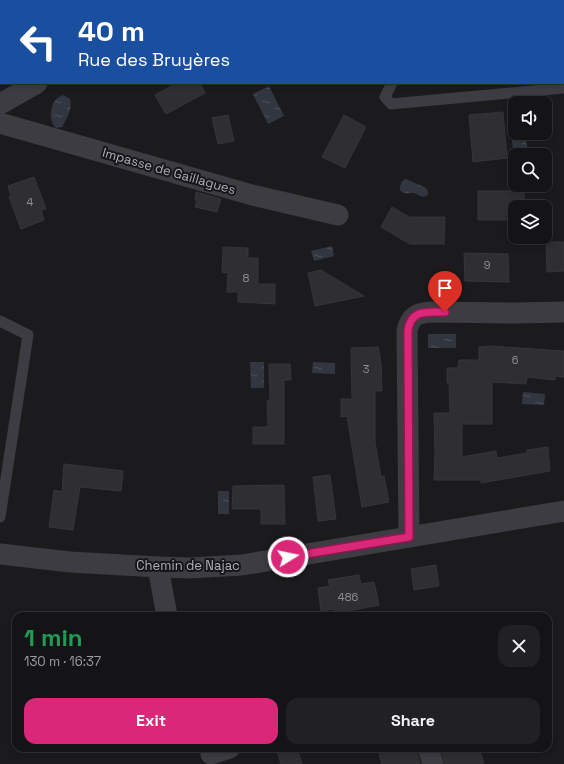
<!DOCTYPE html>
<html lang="en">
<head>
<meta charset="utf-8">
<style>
  body { margin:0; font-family:"Space Grotesk",sans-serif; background:#212123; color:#f1f3f6; height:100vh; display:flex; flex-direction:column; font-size:15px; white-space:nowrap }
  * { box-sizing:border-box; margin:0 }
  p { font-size:13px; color:#9d9ea1 }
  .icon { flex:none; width:22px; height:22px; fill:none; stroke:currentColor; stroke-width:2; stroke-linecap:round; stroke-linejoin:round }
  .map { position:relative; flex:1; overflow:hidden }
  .panel { position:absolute; left:12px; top:612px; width:540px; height:140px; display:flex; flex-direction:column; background:#141416; border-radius:12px; box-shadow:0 2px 6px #0003,0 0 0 1px #333335 }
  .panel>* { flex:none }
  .top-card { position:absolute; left:0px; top:0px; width:564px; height:84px; box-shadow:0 2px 6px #0003,0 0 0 1px #333335; background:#1a4fa0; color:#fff; overflow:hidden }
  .fabs { position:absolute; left:508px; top:96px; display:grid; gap:8px }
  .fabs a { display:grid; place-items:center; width:44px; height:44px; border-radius:8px; background:#141416; box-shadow:0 2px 6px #0003,0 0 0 1px #333335; font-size:20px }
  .pin { position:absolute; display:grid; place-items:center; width:34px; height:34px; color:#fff; margin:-41px -17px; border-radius:50% 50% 50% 0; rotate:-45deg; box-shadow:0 0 4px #0007 }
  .pin .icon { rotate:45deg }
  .me { position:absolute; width:44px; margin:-22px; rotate:80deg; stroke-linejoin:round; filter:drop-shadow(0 0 3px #0008) }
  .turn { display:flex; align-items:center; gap:14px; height:84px; padding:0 12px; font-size:18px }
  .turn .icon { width:52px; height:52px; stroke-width:2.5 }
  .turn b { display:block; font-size:28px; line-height:34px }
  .round { display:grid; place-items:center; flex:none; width:42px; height:42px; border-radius:12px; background:#212123 }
  .head { display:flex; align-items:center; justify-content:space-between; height:68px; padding:0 12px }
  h1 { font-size:24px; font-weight:600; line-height:30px; color:#1e9e55 }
  .action { display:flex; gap:8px; margin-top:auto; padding:8px 12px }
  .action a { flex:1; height:46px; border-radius:12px; background:#db2777; color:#fff; font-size:16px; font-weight:600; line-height:46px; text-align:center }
  .action a+a { background:#212123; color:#f1f3f6 }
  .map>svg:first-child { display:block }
  .water { fill:url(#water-ripples) }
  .building { fill:#2f2e31; stroke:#363539 }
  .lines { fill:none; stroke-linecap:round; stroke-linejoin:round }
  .lane { stroke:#3c3c42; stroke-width:11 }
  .street { stroke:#3c3c42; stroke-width:21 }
  .route-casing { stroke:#8e194d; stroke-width:10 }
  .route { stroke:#db2777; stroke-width:7 }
  .labels { text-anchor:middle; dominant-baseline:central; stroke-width:4; stroke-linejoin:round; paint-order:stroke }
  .number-label { font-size:11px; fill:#8e8e98 }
  .street-label { font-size:13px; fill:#aeafbc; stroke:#161618 }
</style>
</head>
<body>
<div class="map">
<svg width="564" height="764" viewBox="0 0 564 764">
  <defs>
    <pattern id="water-ripples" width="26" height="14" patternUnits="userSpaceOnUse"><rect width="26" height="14" fill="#313641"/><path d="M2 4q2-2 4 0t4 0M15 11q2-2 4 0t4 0" fill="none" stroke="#4c515a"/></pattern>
  </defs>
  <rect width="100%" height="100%" fill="#1b1b1d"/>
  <g class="water">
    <path d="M269,86l15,30 -16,8 -15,-30z"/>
    <path d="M63,95l7,4c3,9 -3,19 -8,28l-6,1c-9,-9 -6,-29 7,-33z"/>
    <path d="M526,137l2,18h-13l-1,12 -2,-28z"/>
    <path d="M406,179l20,9 2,3v4c-9,4 -9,-2 -16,-2 -5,0 -7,2 -12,-3 0,-6 1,-9 6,-11z"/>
    <path d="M332,246l2,10 -20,5 -3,-10z"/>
    <rect x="428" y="334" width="28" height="14"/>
    <path d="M250,362h14v26h-13z"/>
    <path d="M313,362l22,1v11l-23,-1z"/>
    <path d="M523,392l22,2 -1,11 -22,-1z"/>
    <rect x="218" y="491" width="11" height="23"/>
  </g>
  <g class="building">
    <path d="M177,83h23l5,10 -39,21 -11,-19z"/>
    <path d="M503,112l4,46 -34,4 -4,-47z"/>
    <path d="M228,115l6,26 -16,3 -6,-26z"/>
    <path d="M344,115l22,12 -21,41 -23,-11z"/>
    <path d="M34,177l12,32 -5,1 3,10 -23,9 -12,-32 2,-1 -3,-10z"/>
    <path d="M478,191h46v16h-9v13h-37z"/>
    <path d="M196,192l25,7 -4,13 -22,-5 2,-6 -2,-1z"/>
    <path d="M392,207l17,10h36l-1,27h-34l-29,-17z"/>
    <path d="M546,242h18v29l-17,1z"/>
    <path d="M223,247l25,1v10h10v26h17v20l-37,-2v-10h-11l1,-19 -6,-1z"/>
    <path d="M464,253l44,1 1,28 -44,-1z"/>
    <path d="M321,270l43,26 -49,10 -7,-33z"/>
    <path d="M489,346l75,5v26l-9,-1v4l-28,-3 -1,7 -34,-2v42h-30v33l34,-6 1,7 30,-5v-3l21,-3 2,24 -69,12v-3h-47l1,-29 -1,-38h16l-1,-30h-2v-15h11l1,-8h20v-13z"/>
    <path d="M378,347l3,16 1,28h-7v51l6,35 3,-1 5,26 -27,5 -15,-91 -6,1v-18h11l-1,-51z"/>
    <path d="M269,364h21l1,16h-7v64h-31v-17h15l-1,-26h3z"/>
    <path d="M64,464l59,7 -2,20 -41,-4 -7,43 -24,-3 5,-37 8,2z"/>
    <path d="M330,475l6,44 -18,2 -5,-44z"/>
    <path d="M284,485l1,39h-24v-15h-29l1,-23z"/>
    <path d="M436,565l3,21 -25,4 -3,-21z"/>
    <path d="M359,575l2,9 13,-2 5,23 -26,5v3l-16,3h-2l-2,-7 -12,2 -3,-23 12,-2 -2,-6z"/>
    <path d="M276,748h21l5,16h-21z"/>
    <path d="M388,748h28l4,16h-38l-4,-13z"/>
    <path d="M441,748h38l5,16h-39z"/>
  </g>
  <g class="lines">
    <g class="lane">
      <path d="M427,1v-1"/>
      <path d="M392,83l-7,14 6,7 173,-16"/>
      <path d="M0,321l28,14 -28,182"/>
    </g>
    <g class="street">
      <path d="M184,1l2,-1"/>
      <path d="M0,104l37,-21"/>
      <path d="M0,123l252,72 86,20"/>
      <path d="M409,537l-2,-206c3,-15 10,-18 24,-19l85,1 48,-1"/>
      <path d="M0,554l70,8 88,5 32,1 52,-3 322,-54"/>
      <path d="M158,567l9,49"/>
      <path d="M428,748l5,16"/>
      <path d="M211,754l19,-6"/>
    </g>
  </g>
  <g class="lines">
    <defs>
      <path id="route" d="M288,557l121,-20 -1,-206c2,-22 20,-19 37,-19"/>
    </defs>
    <use href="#route" class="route-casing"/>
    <use href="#route" class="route"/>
  </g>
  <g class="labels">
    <g class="number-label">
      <text x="30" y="202">4</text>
      <text x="487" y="265">9</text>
      <text x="246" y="278">8</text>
      <text x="515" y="360">6</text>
      <text x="366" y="369">3</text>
      <text x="348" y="597">486</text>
    </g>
    <g class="street-label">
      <text transform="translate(169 171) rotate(16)">Impasse de Gaillagues</text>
      <text x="188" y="565">Chemin de Najac</text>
    </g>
  </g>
</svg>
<div class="fabs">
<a><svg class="icon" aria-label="sound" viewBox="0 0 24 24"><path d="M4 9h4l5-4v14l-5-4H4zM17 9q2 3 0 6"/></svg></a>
<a><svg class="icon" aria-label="search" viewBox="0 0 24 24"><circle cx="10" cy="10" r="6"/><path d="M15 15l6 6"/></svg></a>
<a><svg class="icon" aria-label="layers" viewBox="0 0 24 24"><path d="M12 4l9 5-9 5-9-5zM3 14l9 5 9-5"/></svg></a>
</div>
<div class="pin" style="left:445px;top:312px;background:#d93025"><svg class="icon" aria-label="arrive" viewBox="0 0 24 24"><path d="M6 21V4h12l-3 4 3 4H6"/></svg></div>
<svg class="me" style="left:288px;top:557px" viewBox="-20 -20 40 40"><circle r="17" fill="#db2777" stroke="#fff" stroke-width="3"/><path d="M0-11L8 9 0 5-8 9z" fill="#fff"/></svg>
<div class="top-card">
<div class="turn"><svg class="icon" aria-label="left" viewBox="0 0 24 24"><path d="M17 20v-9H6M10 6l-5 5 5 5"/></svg><div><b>40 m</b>Rue des Bruyères</div></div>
</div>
<section class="panel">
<div class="head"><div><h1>1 min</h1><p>130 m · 16:37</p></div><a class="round"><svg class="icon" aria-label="close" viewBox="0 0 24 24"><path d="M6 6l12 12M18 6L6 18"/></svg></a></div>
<div class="action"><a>Exit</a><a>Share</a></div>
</section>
</div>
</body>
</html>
